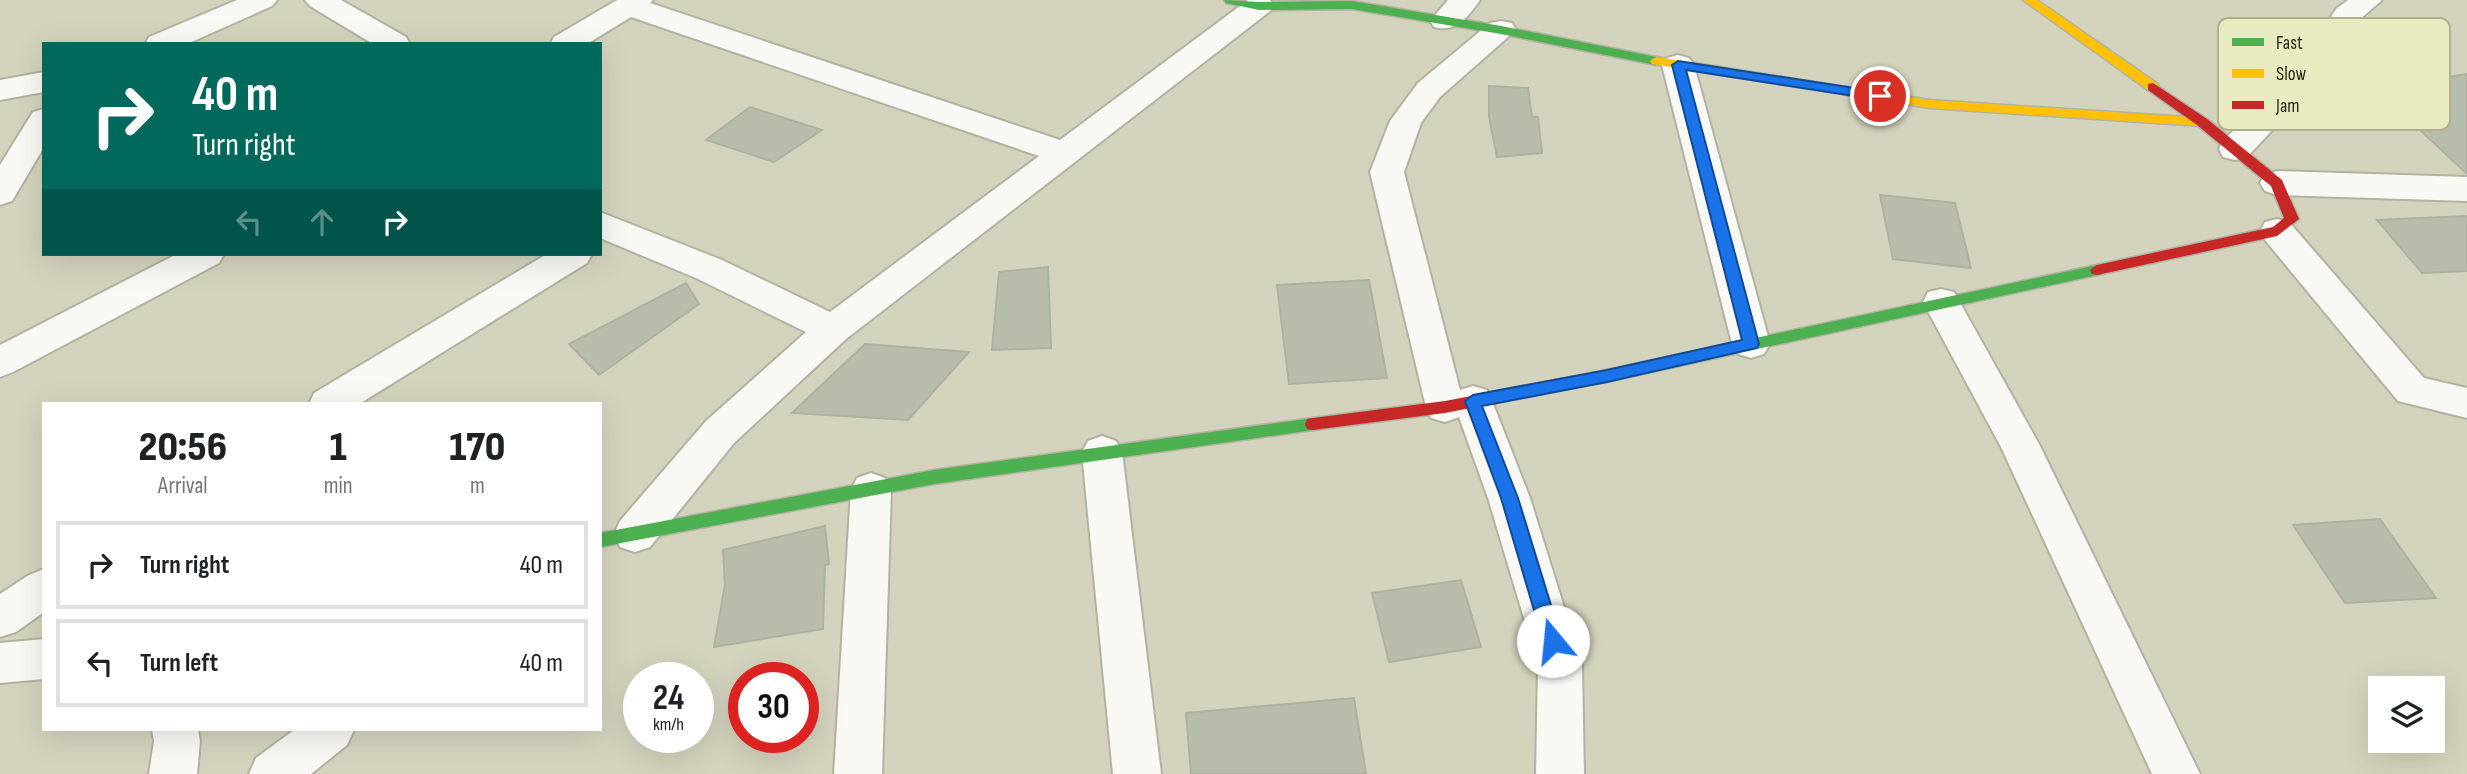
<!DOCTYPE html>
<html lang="en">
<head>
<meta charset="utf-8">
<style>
  body { margin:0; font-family:"Sofia Sans Condensed",sans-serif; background:#f6f6f6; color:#202124; height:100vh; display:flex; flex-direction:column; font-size:26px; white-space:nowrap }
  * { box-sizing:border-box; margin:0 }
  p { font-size:23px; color:#757577 }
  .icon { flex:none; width:38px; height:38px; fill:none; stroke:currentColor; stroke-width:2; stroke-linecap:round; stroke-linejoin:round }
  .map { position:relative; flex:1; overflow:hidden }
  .sheet { position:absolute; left:42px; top:402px; width:560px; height:329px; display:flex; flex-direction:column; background:#fff; border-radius:0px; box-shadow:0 7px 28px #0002 }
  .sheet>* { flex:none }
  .banner { position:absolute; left:42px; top:42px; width:560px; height:214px; border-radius:0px; box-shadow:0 7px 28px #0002; background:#00695c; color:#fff; overflow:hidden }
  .fabs { position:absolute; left:2368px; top:676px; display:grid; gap:14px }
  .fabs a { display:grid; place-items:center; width:77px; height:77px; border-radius:0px; background:#fff; box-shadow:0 7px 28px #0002; font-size:35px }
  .speed { position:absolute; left:623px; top:662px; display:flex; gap:14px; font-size:35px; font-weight:700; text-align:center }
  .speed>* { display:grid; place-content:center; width:91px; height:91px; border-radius:50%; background:#fff; box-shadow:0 7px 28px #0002; line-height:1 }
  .speed small { font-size:18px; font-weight:400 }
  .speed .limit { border:10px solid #d22; background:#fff; color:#111 }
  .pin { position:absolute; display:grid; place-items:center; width:60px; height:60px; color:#fff; margin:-30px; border:4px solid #fff; border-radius:50%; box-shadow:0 2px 7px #0007 }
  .me { position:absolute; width:77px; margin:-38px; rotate:343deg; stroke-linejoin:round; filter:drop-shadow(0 0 5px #0008) }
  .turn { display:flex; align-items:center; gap:24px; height:147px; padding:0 35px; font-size:32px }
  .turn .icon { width:91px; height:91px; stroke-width:2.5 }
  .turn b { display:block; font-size:49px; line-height:60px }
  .lanes { display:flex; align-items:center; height:66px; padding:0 35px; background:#0003; justify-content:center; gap:35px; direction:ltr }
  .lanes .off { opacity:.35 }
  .eta { display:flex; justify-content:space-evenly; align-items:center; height:119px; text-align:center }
  .eta b { font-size:42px; font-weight:800; line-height:49px }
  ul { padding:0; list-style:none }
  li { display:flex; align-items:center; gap:21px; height:88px; margin:0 14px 10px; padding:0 21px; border:4px solid #e0e0e0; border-radius:0px }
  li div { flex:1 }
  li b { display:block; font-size:26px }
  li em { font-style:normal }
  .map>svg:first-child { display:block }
  .building { fill:#b8bcab; stroke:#aeb1a0; stroke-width:2 }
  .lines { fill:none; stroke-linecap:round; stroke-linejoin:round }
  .street-casing { stroke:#b2b2a1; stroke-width:4 }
  .fast-casing { stroke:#b2b2a1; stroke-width:3 }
  .slow-casing { stroke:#b2b2a1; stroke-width:3 }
  .jam-casing { stroke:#b2b2a1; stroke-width:3 }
  .street { fill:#f8f8f5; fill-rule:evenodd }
  .fast { fill:#4caf50; fill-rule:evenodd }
  .slow { fill:#ffc107; fill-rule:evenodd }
  .jam { fill:#c62828; fill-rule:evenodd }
  .route { fill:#1a73e8; stroke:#114b97; stroke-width:2 }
  .key { fill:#e9eac0; stroke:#afb08d; stroke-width:2 }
  .key-label { font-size:19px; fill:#272717 }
</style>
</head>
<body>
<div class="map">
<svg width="2467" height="774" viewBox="0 0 2467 774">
  <rect width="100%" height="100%" fill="#d3d3bd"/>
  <g class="building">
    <path d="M2467,74v100l-92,-86z"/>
    <path d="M1489,86l39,2 4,29h6l4,36 -45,4 -8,-40z"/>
    <path d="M750,107l72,23 -48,32 -68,-22z"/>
    <path d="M1880,195l75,8 16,65 -78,-9z"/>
    <path d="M2467,216v55l-45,2 -45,-53z"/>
    <path d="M1048,267l3,81 -59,2 7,-78z"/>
    <path d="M1369,280l18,98 -98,6 -12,-99z"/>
    <path d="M686,283l13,21 -100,71 -30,-31z"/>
    <path d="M865,344l104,8 -61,68 -116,-7z"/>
    <path d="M2380,519l56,79 -91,5 -52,-78z"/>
    <path d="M825,526l4,38 -4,1 -2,64 -109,18 11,-63 -2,-34z"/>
    <path d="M1461,580l20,67 -92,15 -17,-69z"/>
    <path d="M1354,698l12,76h-175l-5,-61z"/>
  </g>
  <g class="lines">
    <defs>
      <g id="street">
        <path d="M237,0h40l-5,6 -85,38h-42l4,-7z"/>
        <path d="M305,0h36l65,37 4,7h-37l-63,-38z"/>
        <path d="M617,0h36l-3,3 410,137 188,-140h22l4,6 -5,6 -423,327 -112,104 -84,104 -15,5 -15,-5 -6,-13 6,-13 86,-100 100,-89 -110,-54 -96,-40v-26l122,48 108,52 209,-156 -408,-139 -44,27h-37l4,-7z"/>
        <path d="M1448,0h32c-12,17 -24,33 -46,27l-4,-6z"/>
        <path d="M2348,0h34l-23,20 -43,64 -69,73 -12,3 -12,-3 -4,-8 4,-8 71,-71 43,-62z"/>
        <path d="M1501,21l11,2 4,7 -76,67 -19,26 -17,49 56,218 13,-4 14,4 5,11 38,97 52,167 2,109h-48l2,-109 -50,-167 -29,-81 -14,5 -14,-4 -5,-11 -56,-235 20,-51 28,-38 72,-60z"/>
        <path d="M1678,55l11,3 5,7 76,279 -6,10 -13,4 -13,-4 -6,-10 -70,-279 5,-7z"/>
        <path d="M44,72v20l-44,8v-20z"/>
        <path d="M44,109v38l-32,54 -12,4v-40l33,-53z"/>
        <path d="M2277,171l190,6v24l-190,-6 -12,-4 -5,-8 5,-8z"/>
        <path d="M2277,219l12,3 135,156 43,10v30l-69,-17 -133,-161 -5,-9 5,-9z"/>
        <path d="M177,254h47l-5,9 -206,109 -13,5v-32z"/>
        <path d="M547,254h45l-5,9 -228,141h-50l5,-11z"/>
        <path d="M1941,289l13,3 85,152 161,330h-48l-151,-327 -78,-145 5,-10z"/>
        <path d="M1102,436l14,5 6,11 39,322h-48l-31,-322 6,-11z"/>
        <path d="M871,473l14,5 6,12 -9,284h-48l17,-284 6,-12z"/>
        <path d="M44,569v43l-28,20 -16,5v-43l29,-19z"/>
        <path d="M44,639v40l-44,4v-40z"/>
        <path d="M152,730h46l2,11 -3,33h-48l5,-33z"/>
        <path d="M294,730h60l-7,15 -36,29h-62l7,-16z"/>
      </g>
      <g id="fast">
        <path d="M1224,0l35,2 93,-1 149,25 155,31 6,4 -6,4 -155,-31 -149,-25 -93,1 -33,-7z"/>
        <path d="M2097,265l7,5 -2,4 -510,111 -6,-2 -2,-4 2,-4 6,-2z"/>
        <path d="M1313,418l6,1 2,5 -2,5 -6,1 -379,54 -334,63v-14l334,-63z"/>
      </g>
      <g id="slow">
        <path d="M2023,0h14l121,84v6h-10z"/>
        <path d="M1656,57l274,43 272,18 7,4 -7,4 -272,-18 -278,-44 -2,-3z"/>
      </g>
      <g id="jam">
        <path d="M2153,83l54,36 75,61 17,39 -22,17 -180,39 -5,-1 -2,-4 7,-5 176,-38 11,-9 -13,-32 -74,-61 -49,-35v-6z"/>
        <path d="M1592,373l6,2 2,4 -2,4 -153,30 -132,17 -6,-1 -2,-5 2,-5 6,-1 132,-17z"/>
      </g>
    </defs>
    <use href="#street" class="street-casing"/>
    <use href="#fast" class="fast-casing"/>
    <use href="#slow" class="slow-casing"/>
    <use href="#jam" class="jam-casing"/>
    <use href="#street" class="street"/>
    <use href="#fast" class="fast"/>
    <use href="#slow" class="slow"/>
    <use href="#jam" class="jam"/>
  </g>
  <path class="route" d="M1678,61l202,31 6,4 -6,4 -194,-30 73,274 -2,4 -150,34 -125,24 36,92 44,143 -3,6 -6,2 -7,-2 -3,-6 -42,-143 -36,-97 8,-6 134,-25 135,-30 -70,-275z"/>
  <rect x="2218" y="18" width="232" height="112" rx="10" class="key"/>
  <rect x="2232" y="38" width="32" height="8" fill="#4caf50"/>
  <rect x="2232" y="69" width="32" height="9" fill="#ffc107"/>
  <rect x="2232" y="101" width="32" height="8" fill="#c62828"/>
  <g class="key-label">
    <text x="2276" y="49">Fast</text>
    <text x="2276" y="80">Slow</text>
    <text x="2276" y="112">Jam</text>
  </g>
</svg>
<div class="fabs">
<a><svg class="icon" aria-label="layers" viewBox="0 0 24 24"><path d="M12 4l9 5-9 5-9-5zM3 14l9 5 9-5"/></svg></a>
</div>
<div class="speed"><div>24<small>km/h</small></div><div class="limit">30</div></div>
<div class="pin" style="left:1880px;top:96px;background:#d93025"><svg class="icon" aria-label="arrive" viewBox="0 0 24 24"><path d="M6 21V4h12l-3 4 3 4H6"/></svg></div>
<svg class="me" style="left:1553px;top:641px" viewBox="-20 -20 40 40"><circle r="19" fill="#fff"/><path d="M0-13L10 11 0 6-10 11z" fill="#1a73e8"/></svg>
<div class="banner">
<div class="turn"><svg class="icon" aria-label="right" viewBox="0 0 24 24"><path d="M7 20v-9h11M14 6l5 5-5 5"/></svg><div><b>40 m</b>Turn right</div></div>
<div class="lanes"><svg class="icon off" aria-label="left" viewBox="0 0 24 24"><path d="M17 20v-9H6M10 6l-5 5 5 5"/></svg><svg class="icon off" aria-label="ahead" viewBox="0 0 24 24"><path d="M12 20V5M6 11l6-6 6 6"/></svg><svg class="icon" aria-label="right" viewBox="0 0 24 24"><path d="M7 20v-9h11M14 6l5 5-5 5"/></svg></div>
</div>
<section class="sheet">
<div class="eta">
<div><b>20:56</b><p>Arrival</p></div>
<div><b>1</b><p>min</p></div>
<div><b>170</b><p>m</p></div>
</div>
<ul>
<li><svg class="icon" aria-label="right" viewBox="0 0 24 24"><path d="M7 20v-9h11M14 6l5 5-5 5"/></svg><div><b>Turn right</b></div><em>40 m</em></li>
<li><svg class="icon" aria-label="left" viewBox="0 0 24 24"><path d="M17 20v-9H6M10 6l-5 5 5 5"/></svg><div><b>Turn left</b></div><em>40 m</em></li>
</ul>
</section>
</div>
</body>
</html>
